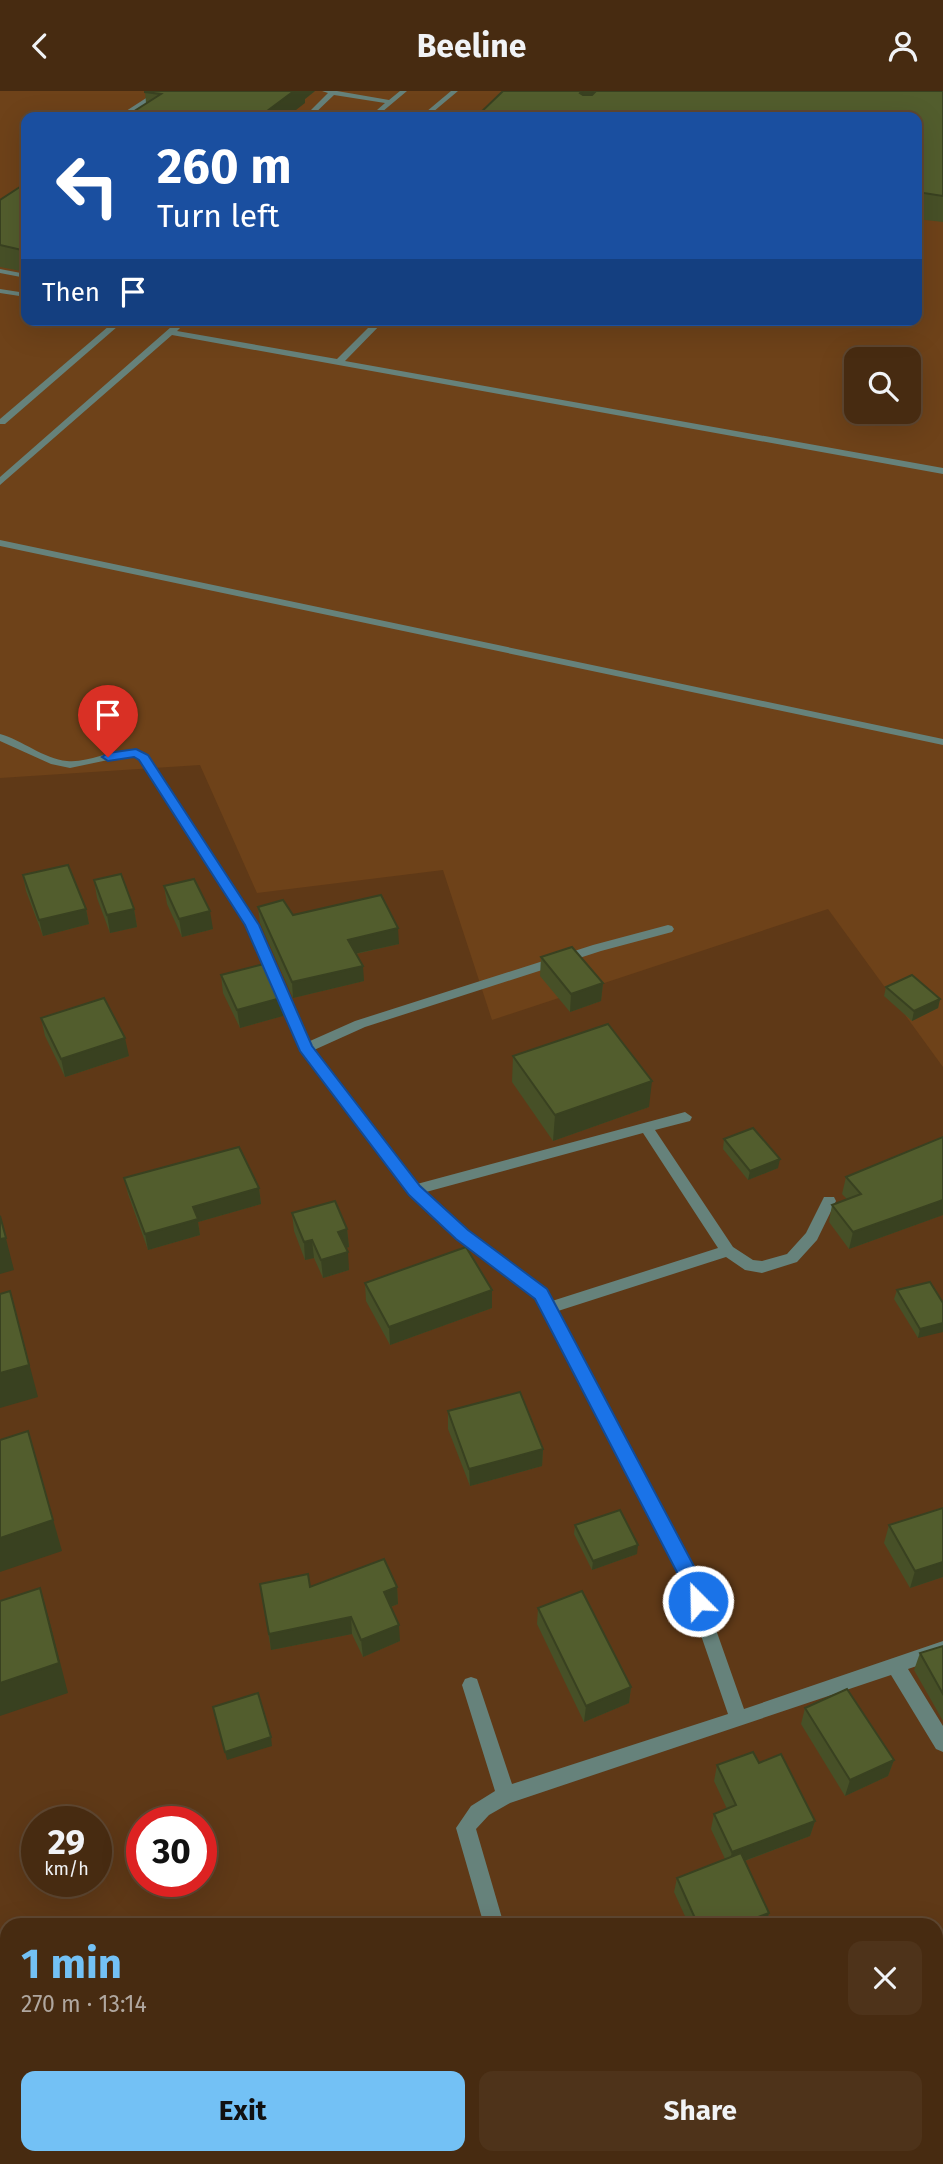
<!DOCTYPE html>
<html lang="en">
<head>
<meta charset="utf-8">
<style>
  body { margin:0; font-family:"Fira Sans",sans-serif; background:#4e331a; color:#f1f3f6; height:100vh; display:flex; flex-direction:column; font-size:26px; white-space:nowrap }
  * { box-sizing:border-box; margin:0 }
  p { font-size:23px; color:#b0a79f }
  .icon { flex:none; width:38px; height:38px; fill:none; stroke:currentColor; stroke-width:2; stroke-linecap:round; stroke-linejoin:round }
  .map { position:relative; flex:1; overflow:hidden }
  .panel { position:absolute; left:0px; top:1827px; width:943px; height:247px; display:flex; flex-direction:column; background:#472b11; border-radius:21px 21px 0 0; box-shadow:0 7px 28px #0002,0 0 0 2px #5f4731 }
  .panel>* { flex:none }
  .hud { position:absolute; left:21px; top:21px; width:901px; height:214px; border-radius:14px; box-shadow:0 7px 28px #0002,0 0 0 2px #5f4731; background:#1a4fa0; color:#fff; overflow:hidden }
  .controls { position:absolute; left:844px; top:256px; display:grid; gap:14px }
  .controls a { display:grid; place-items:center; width:77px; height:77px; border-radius:14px; background:#472b11; box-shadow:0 7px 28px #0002,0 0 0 2px #5f4731; font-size:35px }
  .speed { position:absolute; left:21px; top:1715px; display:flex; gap:14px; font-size:35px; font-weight:700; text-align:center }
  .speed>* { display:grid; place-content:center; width:91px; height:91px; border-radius:50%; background:#472b11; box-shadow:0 7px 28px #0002,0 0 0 2px #5f4731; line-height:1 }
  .speed small { font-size:18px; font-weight:400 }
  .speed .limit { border:10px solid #d22; background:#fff; color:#111 }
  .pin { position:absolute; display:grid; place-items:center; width:60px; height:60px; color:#fff; margin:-72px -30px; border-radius:50% 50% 50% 0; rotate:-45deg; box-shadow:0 0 7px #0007 }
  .pin .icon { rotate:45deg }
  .me { position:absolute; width:77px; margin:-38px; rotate:337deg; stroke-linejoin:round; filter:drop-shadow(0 0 5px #0008) }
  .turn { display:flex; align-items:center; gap:24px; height:147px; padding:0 21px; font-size:32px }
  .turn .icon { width:91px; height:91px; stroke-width:2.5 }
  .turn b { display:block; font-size:49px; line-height:60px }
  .then { display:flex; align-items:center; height:66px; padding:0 21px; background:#0003; gap:14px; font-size:26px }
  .round { display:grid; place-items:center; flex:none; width:74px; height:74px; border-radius:14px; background:#4e331a }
  .head { display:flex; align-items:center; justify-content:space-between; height:119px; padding:0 21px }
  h1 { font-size:42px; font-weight:700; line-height:52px; color:#73c1f5 }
  .cta { display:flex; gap:14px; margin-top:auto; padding:14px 21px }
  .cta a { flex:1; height:80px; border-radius:14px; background:#73c1f5; color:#111; font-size:28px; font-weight:700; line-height:80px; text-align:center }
  .cta a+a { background:#4e331a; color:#f1f3f6 }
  header { display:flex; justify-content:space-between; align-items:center; height:91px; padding:0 21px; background:#472b11; font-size:32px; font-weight:700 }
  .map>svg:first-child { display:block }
  .built { fill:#6e4219; fill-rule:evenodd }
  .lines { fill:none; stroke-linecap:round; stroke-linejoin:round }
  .lane { fill:#66827b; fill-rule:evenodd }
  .street { fill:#66827b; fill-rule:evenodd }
  .wall { fill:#475027 }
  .shaded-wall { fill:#394120 }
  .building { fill:#525d2d; stroke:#394120; stroke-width:2 }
  .route { fill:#1a73e8; stroke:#114b97; stroke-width:2 }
</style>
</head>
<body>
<header><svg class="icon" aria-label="back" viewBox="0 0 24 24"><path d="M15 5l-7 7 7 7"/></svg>Beeline<svg class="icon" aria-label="person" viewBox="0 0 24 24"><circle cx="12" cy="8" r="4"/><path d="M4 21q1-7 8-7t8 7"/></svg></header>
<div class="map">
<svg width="943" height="2073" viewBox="0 0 943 2073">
  <rect width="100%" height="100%" fill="#5f3917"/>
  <path class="built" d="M0,0h943v976l-115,-158 -336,111 -49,-150 -186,23 -57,-128 -200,13zM26,26h891v203h-891zM856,268h52v52h-52z"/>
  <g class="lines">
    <g class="lane">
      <path d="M157,0h8l-36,24v2h-6v-4z"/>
      <path d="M322,0h15l52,9 11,-9h7l-31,26h-7l16,-14 -51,-8 -23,22h-7l24,-24z"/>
      <path d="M451,0h7l-31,26h-7z"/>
      <path d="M0,178l26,5v4l-26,-5z"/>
      <path d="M179,229h9l-11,11 160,28 39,-39h9l-40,41 598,107v6l-771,-139 -172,150v-8z"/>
      <path d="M233,229h25c-6,4 -19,4 -25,0z"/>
      <path d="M0,449l943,199v6l-943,-199z"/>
    </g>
    <g class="street">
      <path d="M0,198l26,4v4l-26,-4z"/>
      <path d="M116,229h9l-120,104h-5v-5z"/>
      <path d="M0,643c22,6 44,25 67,27 27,3 55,-21 81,-5l110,169 52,116 45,-20 238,-76 75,-20 4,1 2,3 -2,3 -71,19 -236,76 -51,23 103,134 268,-72 7,5 -2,4 -35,9 78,117 20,13 9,1 25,-7 19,-21 18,-36h10l2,4 -19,39 -20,22 -35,11 -17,-3 -19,-13 -168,54 138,262 48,136 199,-68v16l-35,12 35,57v26l-7,-3 -45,-74 -381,128 -21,12 -13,14 28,96h-20l-28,-97 15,-22 24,-15 -33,-106 3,-6 6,-2 6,2 35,105 216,-70 -46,-134 -146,-282 -79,-59 -48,-45 -108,-143 -55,-126 -106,-165 -6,-4h-7l-57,12 -19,-4 -51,-23zM643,1042l75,115 -166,53 -6,-11 -79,-59 -41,-39z"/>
      <path d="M551,2067h22l2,6h-22z"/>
    </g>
  </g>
  <g class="wall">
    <path d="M145,0h170l-10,8v4h-159z"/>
    <path d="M503,0h440v131l-26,-3v-102z"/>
    <path d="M26,92v89l-26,-5v-67z"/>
    <path d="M23,784l63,34 3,15 -46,12 -17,-45z"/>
    <path d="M94,789l40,29 3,18 -27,6 -13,-35z"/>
    <path d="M164,795l49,43 -31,8 -15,-33z"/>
    <path d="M258,816l35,8 106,29 -43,10 8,27 -71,17 -33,-75z"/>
    <path d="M541,866l62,26 -2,18 -31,11 -30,-36z"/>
    <path d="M221,884l62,41 -43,12 -17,-35z"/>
    <path d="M886,896l54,12 -2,9 -26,13 -28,-25z"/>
    <path d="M41,927l88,38 -64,21 -20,-41z"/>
    <path d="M513,965l136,51 -96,34 -41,-59z"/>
    <path d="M943,1046v78l-94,34 -20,-27 3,-17 15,-6 -5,-5 4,-17z"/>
    <path d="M724,1048l54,29 -30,12 -25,-31z"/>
    <path d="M124,1087l135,10 2,16 -63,18 2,13 -52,15 -20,-56z"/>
    <path d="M292,1122l55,16 2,18 -3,1 3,22 -26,8 -9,-20 -9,2 -11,-29z"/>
    <path d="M365,1192l127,7v18l-102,37 -24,-44z"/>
    <path d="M897,1199l46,13 -25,35 -24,-39z"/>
    <path d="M448,1320l95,38 -1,17 -72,20 -22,-57z"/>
    <path d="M943,1417v69l-33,11 -26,-45 5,-18z"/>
    <path d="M575,1434l62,29 -45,16 -18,-36z"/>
    <path d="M260,1493l50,3h87l1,17 -7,3 9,34 -37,16 -11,-23 -81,16z"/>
    <path d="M538,1517l93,79 -2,16 -45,19 -47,-98z"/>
    <path d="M943,1555v75l-29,-51 6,-17z"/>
    <path d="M805,1617l89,52 -6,16 -43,20 -44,-72z"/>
    <path d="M759,1672l56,58 -5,15 -65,25 24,52 -3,12h-77l-15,-33 3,-14 48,-19 -14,-30 3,-15 13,-5 -13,-28 3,-16z"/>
  </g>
  <g class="shaded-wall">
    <path d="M294,0h21l-10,8v4l-18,14h-28z"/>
    <path d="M582,0h12l-1,10 -14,16 1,-24z"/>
    <path d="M86,818l3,15 -46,12 -4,-16z"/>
    <path d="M134,818l3,18 -27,6 -3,-18z"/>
    <path d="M210,820l3,18 -31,8 -3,-18z"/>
    <path d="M398,837l1,16 -50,11 -1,-15z"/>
    <path d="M363,875l1,15 -71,17 -1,-16z"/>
    <path d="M603,892l-2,18 -31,11 1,-18z"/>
    <path d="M281,907l2,18 -43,12 -3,-18z"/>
    <path d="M940,908l-2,9 -26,13 2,-10z"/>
    <path d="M125,947l4,18 -64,21 -4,-18z"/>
    <path d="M652,990l-3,26 -96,34 2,-26z"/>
    <path d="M780,1068l-2,9 -30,12 2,-9z"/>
    <path d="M259,1097l2,16 -63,18 2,13 -52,15 -3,-16 48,-27z"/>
    <path d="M943,1109v15l-94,34 4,-17z"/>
    <path d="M0,1124l14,55 -14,4z"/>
    <path d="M347,1138l2,18 -9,3 -2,-18z"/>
    <path d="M312,1149l2,18 -9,2 -1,-18z"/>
    <path d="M348,1161l1,18 -26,8 -2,-18z"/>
    <path d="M492,1199v18l-102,37 -1,-18z"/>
    <path d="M10,1200l28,106 -38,11v-35z"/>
    <path d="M943,1232v9l-25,6 2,-9z"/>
    <path d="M543,1358l-1,17 -72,20 -1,-17z"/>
    <path d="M37,1372l25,88 -62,21v-34z"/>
    <path d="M638,1454l-1,9 -45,16 1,-9z"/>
    <path d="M943,1471v15l-33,11 5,-17z"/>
    <path d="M397,1496l1,17 -13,5 -1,-17z"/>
    <path d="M40,1497l9,31 19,74 -68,23v-33z"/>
    <path d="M351,1526l1,17 -81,16 -2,-16z"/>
    <path d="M399,1534l1,16 -37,16 -2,-17z"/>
    <path d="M631,1596l-2,16 -45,19 2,-16z"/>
    <path d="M271,1646l1,9 -45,14 -2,-8z"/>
    <path d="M894,1669l-6,16 -43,20 5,-16z"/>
    <path d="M815,1730l-5,15 -82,31 4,-15z"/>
    <path d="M769,1822l-3,12h-29z"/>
    <path d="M82,2067h6l1,6h-9z"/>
  </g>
  <g class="building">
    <path d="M145,0h149l-35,26h-134l36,-23 -16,-2z"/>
    <path d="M503,0h79l-2,2 3,2h9l4,-4h347v105l-26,-4v-75h-441z"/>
    <path d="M26,92v68l-26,-6v-45z"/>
    <path d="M68,774l18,44 -47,11 -16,-45z"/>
    <path d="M121,783l13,35 -27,6 -13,-35z"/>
    <path d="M194,788l16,32 -31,8 -15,-33z"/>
    <path d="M381,804l17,33 -50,12 15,26 -71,16 -34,-75 25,-7 10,15z"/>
    <path d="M572,856l31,36 -32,11 -30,-37z"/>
    <path d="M264,873l17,34 -44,12 -16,-35z"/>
    <path d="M912,884l28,24 -26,12 -28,-24z"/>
    <path d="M104,907l21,40 -64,21 -20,-41z"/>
    <path d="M608,933l44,57 -97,34 -42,-59z"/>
    <path d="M753,1037l27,31 -30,12 -26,-32z"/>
    <path d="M943,1046v63l-90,32 -21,-27 29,-11 -15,-17z"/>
    <path d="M239,1056l20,41 -66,19 5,12 -53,15 -21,-56z"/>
    <path d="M335,1110l12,28 -9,3 10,20 -27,8 -9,-20 -8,2 -12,-29z"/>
    <path d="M0,1125l6,22 -6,1z"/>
    <path d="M466,1156l26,43 -103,37 -24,-44z"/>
    <path d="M930,1191l13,21v20l-23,6 -23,-39z"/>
    <path d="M10,1200l19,74 -29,8v-79z"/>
    <path d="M520,1301l23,57 -74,20 -21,-58z"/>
    <path d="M28,1340l25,89 -53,18v-98z"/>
    <path d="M943,1417v54l-28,9 -26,-46z"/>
    <path d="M620,1419l18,35 -45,16 -18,-36z"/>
    <path d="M384,1468l13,28 -13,5 15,33 -38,15 -10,-23 -82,17 -9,-50 48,-10 2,13z"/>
    <path d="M40,1497l19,75 -59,20v-82z"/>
    <path d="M582,1500l49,96 -45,19 -48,-98z"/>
    <path d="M943,1555v48l-23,-41z"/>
    <path d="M847,1598l47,71 -44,20 -45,-72z"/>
    <path d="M258,1602l13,44 -46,15 -12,-45z"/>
    <path d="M753,1661l6,11 22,-9 34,67 -83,31 -18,-38 22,-9 -19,-40z"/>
    <path d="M741,1762l28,60 -32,12h-39l-21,-47z"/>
    <path d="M7,1985v82h75l1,5 -3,1h-80v-85z"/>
  </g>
  <path class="route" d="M136,658l12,6 111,170 53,121 108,140 48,44 79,59 150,283 11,29 -3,6 -7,2 -7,-2 -10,-27 -146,-281 -79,-60 -47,-44 -109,-144 -55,-126 -106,-165 -5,-3 -26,4 -6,-4 6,-4z"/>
</svg>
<div class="controls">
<a><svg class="icon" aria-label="search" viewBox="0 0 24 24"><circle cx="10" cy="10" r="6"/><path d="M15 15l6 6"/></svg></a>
</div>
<div class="speed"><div>29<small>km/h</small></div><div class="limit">30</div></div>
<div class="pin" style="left:108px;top:666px;background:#d93025"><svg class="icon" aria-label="arrive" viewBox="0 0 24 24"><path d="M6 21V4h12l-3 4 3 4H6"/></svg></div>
<svg class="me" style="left:698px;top:1510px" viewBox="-20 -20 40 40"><circle r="17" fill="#1a73e8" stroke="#fff" stroke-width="3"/><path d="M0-11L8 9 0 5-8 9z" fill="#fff"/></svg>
<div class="hud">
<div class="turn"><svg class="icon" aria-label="left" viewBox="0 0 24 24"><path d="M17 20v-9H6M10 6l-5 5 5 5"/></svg><div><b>260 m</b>Turn left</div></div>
<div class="then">Then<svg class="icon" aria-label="arrive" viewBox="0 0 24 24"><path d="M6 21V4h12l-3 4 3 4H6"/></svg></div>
</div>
<section class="panel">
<div class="head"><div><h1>1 min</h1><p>270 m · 13:14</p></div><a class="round"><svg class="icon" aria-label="close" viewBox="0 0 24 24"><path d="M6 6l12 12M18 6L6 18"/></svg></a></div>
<div class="cta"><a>Exit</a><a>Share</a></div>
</section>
</div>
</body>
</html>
